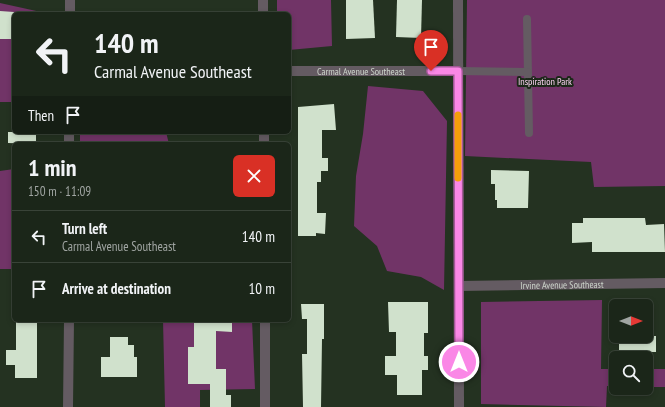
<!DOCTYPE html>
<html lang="en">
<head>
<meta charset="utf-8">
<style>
  body { margin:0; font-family:"PT Sans Narrow",sans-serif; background:#242e22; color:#f1f3f6; height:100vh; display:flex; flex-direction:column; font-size:15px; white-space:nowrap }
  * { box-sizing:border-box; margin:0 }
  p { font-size:13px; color:#a0a5a2 }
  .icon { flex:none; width:22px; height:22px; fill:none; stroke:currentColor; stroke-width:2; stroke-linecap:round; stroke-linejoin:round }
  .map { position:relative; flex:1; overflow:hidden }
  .side { position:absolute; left:12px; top:142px; width:279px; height:180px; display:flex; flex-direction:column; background:#1b2619; border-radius:6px; box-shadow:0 2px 6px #0003,0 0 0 1px #394338 }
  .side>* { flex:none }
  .hud { position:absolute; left:12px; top:12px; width:279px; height:122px; border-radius:6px; box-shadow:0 2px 6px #0003,0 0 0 1px #394338; background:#1b2619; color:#f1f3f6; overflow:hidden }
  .needle { width:26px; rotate:90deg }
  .fabs { position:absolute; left:609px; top:299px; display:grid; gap:8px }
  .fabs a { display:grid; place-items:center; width:44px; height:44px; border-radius:6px; background:#1b2619; box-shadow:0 2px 6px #0003,0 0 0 1px #394338; font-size:20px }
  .pin { position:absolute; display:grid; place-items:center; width:34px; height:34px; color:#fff; margin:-41px -17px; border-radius:50% 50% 50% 0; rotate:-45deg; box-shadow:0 0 4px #0007 }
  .pin .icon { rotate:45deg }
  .me { position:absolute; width:44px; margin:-22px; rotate:0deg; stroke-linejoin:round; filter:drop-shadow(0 0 3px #0008) }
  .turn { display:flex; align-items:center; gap:14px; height:84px; padding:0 16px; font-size:18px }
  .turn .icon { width:52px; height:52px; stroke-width:2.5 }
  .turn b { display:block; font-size:28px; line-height:34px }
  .then { display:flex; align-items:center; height:38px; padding:0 16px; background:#0003; gap:8px; font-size:15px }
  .round { display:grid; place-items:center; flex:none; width:42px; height:42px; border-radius:6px; background:#242e22 }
  .overview { display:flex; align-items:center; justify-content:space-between; height:68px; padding:0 16px }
  h1 { font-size:24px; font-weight:600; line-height:30px }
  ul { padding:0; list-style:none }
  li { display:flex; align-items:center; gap:12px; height:52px; padding:0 16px; border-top:1px solid #394338 }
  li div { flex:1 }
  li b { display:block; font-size:15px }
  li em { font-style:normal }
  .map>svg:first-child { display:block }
  .green { fill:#713467 }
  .building { fill:#d0e1cc }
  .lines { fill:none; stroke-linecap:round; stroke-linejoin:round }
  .service { stroke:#645b62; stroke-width:8 }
  .minor { stroke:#645b62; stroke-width:10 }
  .route-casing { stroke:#a25896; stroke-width:10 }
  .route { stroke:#fa87e6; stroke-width:7 }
  .slow { stroke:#f59e0b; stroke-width:7 }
  .labels { text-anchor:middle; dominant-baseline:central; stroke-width:4; stroke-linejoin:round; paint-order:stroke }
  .street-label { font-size:10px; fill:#cdd5cb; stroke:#1b2818 }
  .park-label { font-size:10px; fill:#fcd4f3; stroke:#1b2818 }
</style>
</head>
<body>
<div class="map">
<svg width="665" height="407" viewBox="0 0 665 407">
  <rect width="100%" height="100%" fill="#243221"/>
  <g class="green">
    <path d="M277,0h54l1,46 -43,4v-36h-12z"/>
    <path d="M467,0h198v186l-71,1 -3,-25 -126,-6z"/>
    <path d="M0,3l50,11h-36v88h-14z"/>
    <path d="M368,86l55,5 24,30 -3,169 -23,-13 -34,-6 -10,-25 -23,-20 2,-50 7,-42z"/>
    <path d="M80,132h86l3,12h-89z"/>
    <path d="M14,169v100h-14v-98z"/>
    <path d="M602,300l-1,69h15v17h-9l-1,21 -125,-3v-102z"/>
    <path d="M163,320h89l3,69 -55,1v17h-35z"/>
    <rect x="646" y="369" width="19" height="18"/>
  </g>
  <g class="building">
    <path d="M346,0h27l2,38 -29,1z"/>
    <path d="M397,0h25l-1,38 -25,-1z"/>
    <path d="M0,11l14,1v27h-14z"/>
    <path d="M334,104l2,26h-14v28h6v13h-7v11h-4v31h9l-1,21 -9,-1v3h-18v-129z"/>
    <path d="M8,132h28v12l-28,-1z"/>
    <path d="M491,170l38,1 -1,37h-31v-8h-2v-16h-4z"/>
    <path d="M583,218h62l1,7 18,-1 1,28h-73v-10l-20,1v-20h11z"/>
    <path d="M388,302h40v31h-4v23h4v14h-6v25h-25v-20h-12v-19h11v-24h-7z"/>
    <path d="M301,304h23v35h-2l-1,68h-18l-1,-53h5v-35h-5z"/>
    <path d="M16,320h21v58h-22v-13h-9v-15h10z"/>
    <path d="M194,320h38v12l-16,-1v38h10v26h5v12h-21v-23h-22v-37h6z"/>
    <path d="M619,336h37v16h-10v6h-13v-5h-14z"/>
    <path d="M110,337h18v8h6v12h3v20h-36v-20h9z"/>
  </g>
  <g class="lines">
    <g class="service">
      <path d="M527,19l2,114"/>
      <path d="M458,71l69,1"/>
    </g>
    <g class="minor">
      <path d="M263,0v14"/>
      <path d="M458,0l1,407"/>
      <path d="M70,14v-14"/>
      <path id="s1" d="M289,71h169"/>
      <path d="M264,132v12"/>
      <path d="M69,144v-12"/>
      <path id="s2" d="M459,286l206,-3"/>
      <path d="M265,320v87"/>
      <path d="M68,407l1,-87"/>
    </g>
  </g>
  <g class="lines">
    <defs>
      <path id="route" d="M431,71h27l1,291"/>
    </defs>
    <use href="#route" class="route-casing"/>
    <use href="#route" class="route"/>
    <path class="slow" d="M458,115v63"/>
  </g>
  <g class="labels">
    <g class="street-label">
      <text stroke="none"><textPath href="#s1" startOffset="72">Carmal Avenue Southeast</textPath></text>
      <text stroke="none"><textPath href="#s2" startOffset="103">Irvine Avenue Southeast</textPath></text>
    </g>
    <g class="park-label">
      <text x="545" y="81">Inspiration Park</text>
    </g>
  </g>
</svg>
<div class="fabs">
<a><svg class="needle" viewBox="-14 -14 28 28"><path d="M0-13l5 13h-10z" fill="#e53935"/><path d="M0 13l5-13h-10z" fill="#a0a5a2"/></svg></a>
<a><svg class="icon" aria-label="search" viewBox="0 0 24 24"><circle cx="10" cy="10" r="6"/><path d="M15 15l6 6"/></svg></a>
</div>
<div class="pin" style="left:431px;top:71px;background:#d93025"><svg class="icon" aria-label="arrive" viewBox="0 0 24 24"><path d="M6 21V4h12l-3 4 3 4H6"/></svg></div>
<svg class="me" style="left:459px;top:362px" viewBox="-20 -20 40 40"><circle r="17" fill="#fa87e6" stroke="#fff" stroke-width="3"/><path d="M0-11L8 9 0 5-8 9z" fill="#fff"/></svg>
<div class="hud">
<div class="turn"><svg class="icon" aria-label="left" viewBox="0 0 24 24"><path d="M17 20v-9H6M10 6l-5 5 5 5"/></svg><div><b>140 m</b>Carmal Avenue Southeast</div></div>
<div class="then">Then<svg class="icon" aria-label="arrive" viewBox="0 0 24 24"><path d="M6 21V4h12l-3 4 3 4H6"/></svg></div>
</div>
<section class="side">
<div class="overview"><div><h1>1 min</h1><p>150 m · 11:09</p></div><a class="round" style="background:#d93025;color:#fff"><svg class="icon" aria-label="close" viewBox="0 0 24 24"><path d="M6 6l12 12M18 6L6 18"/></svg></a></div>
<ul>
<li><svg class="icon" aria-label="left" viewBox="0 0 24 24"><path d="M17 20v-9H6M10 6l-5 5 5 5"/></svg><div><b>Turn left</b><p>Carmal Avenue Southeast</p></div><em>140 m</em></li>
<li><svg class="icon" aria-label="arrive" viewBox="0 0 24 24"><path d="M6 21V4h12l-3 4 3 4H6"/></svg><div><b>Arrive at destination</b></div><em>10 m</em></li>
</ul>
</section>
</div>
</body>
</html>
